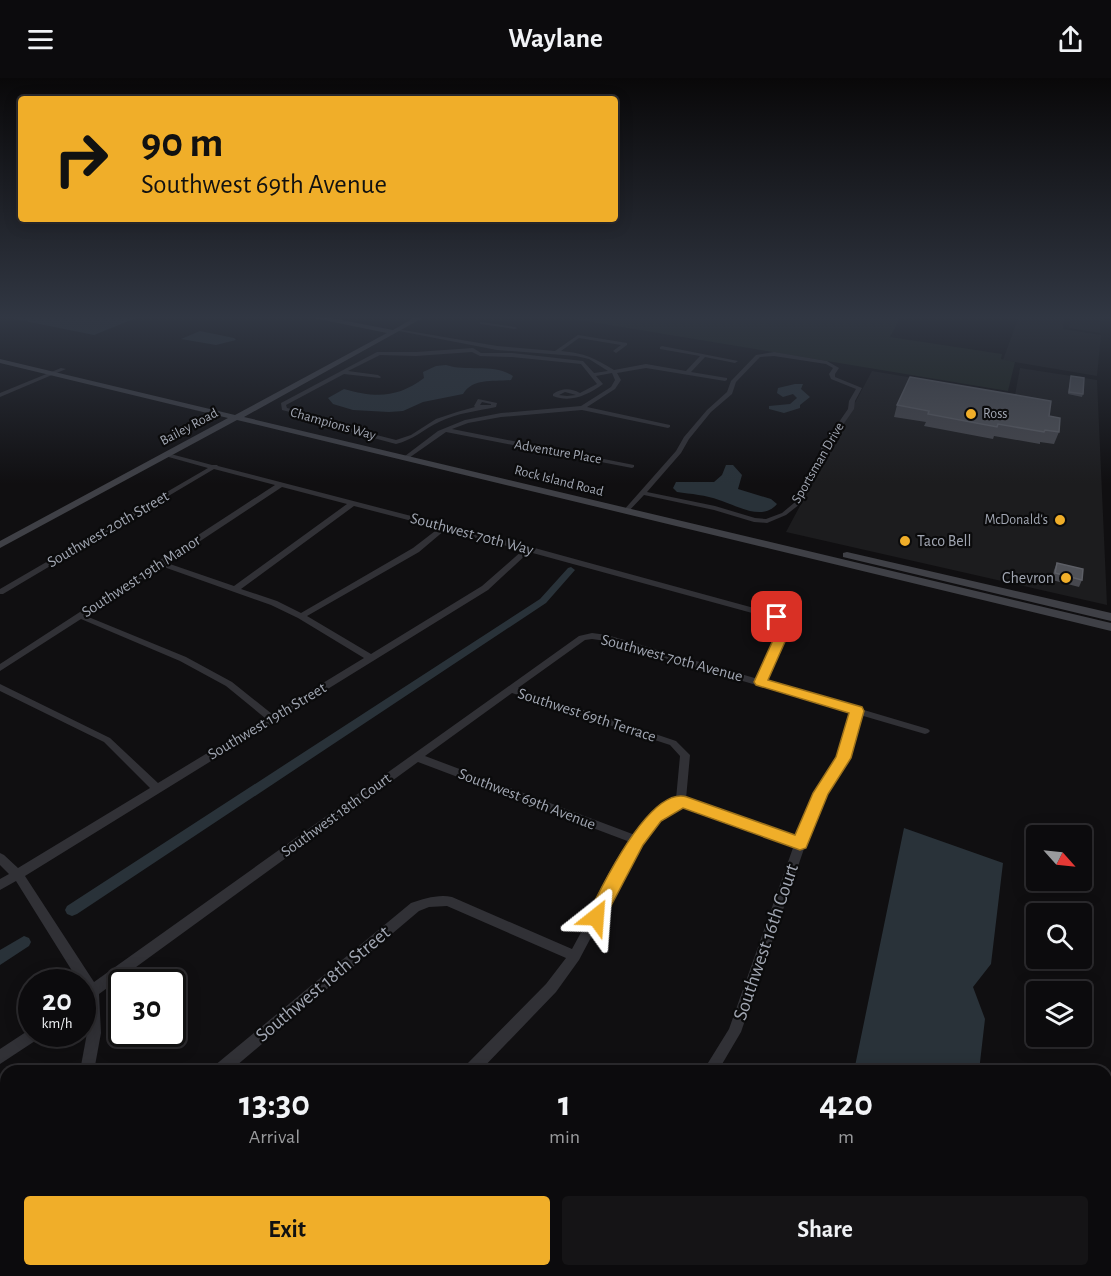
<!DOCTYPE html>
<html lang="en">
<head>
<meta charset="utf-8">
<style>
  body { margin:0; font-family:"Alegreya Sans",sans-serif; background:#151416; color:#f1f3f6; height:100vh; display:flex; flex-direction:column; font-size:22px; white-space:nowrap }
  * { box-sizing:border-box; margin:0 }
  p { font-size:20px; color:#9a9b9d }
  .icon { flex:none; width:33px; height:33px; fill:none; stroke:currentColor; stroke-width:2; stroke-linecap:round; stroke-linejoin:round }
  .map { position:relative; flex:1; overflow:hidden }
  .drawer { position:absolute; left:0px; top:987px; width:1112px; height:212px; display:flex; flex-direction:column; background:#0c0b0d; border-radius:18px 18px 0 0; box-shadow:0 3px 15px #0003,0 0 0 2px #2c2b2e }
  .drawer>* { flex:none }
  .top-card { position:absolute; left:18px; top:18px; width:600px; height:126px; border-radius:6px; box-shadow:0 3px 15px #0003,0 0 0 2px #2c2b2e; background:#f0ae29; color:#111; overflow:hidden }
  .needle { width:39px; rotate:117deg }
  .controls { position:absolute; left:1026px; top:747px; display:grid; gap:12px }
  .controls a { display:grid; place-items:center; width:66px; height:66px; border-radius:6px; background:#0c0b0d; box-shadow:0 3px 15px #0003,0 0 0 2px #2c2b2e; font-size:30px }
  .speed { position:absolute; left:18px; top:891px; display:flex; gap:12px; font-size:30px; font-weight:700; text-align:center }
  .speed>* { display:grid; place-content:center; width:78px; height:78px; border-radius:50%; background:#0c0b0d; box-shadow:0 3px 15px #0003,0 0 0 2px #2c2b2e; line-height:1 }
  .speed small { font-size:15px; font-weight:400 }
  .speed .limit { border:3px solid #111; border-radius:9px; background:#fff; color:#111 }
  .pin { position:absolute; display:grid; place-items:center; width:51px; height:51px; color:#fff; margin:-26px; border-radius:12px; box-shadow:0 3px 9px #0006 }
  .me { position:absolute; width:66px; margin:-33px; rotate:28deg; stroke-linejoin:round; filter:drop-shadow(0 0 4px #0008) }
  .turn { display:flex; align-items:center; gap:21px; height:126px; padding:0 24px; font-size:27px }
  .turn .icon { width:78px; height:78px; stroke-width:2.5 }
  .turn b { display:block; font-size:42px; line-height:51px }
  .eta { display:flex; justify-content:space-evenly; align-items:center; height:102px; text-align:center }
  .eta b { font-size:36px; font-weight:700; line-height:42px }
  .primary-button { display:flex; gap:12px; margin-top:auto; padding:12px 24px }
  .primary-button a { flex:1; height:69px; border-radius:6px; background:#f0ae29; color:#111; font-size:24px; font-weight:700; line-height:69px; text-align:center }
  .primary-button a+a { background:#151416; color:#f1f3f6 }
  header { display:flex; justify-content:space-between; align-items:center; height:78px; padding:0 24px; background:#0c0b0d; font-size:27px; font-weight:700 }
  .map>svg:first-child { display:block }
  .built { fill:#1c1c1e }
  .green { fill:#1c231d }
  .water { fill:#293239 }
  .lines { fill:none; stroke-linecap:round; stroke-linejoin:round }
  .canal { fill:#293239; fill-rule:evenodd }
  .street { fill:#313136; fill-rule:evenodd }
  .secondary { fill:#3f4046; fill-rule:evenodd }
  .wall { fill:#47484e }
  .building { fill:#505258; stroke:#5d5f66; stroke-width:1.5 }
  .route { fill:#f0ae29; stroke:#9c711b; stroke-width:1.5 }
  .poi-dot { fill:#f0ae29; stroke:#0b0b0c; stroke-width:2 }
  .labels { text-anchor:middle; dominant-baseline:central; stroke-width:4.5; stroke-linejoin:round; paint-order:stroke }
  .far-poi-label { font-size:14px; fill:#a1a6b2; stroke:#0b0b0c; text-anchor:start }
  .far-street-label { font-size:14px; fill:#a1a6b2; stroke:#0b0b0c }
  .street-label { font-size:16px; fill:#a1a6b2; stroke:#0b0b0c }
  .poi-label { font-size:16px; fill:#a1a6b2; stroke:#0b0b0c; text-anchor:start }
  .near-street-label { font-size:20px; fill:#a1a6b2; stroke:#0b0b0c }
</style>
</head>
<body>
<header><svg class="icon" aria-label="menu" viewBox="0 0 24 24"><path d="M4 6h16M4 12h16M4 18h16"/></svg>Waylane<svg class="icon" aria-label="share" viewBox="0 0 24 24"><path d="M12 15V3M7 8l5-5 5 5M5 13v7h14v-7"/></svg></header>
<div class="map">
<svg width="1111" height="1198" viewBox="0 0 1111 1198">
  <rect width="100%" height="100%" fill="#100f11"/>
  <g class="built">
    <path d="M1019,238h45l-1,13 38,6 -4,41 -94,-16z"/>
    <path d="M1071,238h29v17l-31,-5z"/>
    <path d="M1020,290l77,12 10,225 -321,-73 86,-161 143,24z"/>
  </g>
  <path class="green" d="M555,238h346l-11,21 112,17 -1,5 14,3 -7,29z"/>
  <g class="water">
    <path d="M0,238h141l-47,19z"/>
    <path d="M200,253l34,7 2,2 -20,5 -35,-6z"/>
    <path d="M446,287c22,7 47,-2 67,11l-2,4c-19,2 -38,-2 -48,14l-40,8 -20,9 -14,1 -36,-2 -20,-6 -5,-6 16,-9c32,9 53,9 80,-11l-1,-6 13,-6z"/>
    <path d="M795,306h8l-2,5 9,8 -10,8v3l-16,5 -15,-4v-3l21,-2 7,-6 -4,-4 -10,3 -6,-4 1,-5z"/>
    <path d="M726,387h7l9,10 -4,14 33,10 6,5c-15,18 -41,1 -58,-4 -13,-5 -28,-6 -42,-8l-4,-4 3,-6h38l8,-7z"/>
    <path d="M904,750l99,35 -12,101 -18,23 12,32 -6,52h-125z"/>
  </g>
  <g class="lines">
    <g class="canal">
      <path d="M571,489l4,3 -29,33 -469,311 -5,2 -5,-2 -2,-4 2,-4 473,-307 28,-31z"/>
      <path d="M24,858l5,2 2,4 -2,4 -29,19v-15z"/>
    </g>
    <g class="street">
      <path d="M482,244l33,5 2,1 -2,1 -35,-5v-2z"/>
      <path d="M397,251l100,17 58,5 23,-16 49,8v2l-11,8 -3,-2 8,-6 -42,-7 -18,13c24,2 33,7 53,19l32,-6 40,7 14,-15 -40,-7v-2l2,-1 76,15 -3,2 -30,-6 -14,15 36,6v2l-2,1 -79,-13 -29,5 4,7 -6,9 -28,18 83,18v2l-2,1 -86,-18 -81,7 -33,6 -16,6 182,36v2l-2,1 -186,-36 -40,28 -5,-1 37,-28 27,-11 36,-7 80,-7 30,-19 4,-7 -3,-7 -16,3 7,8c-15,11 -32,19 -50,12v-2c9,-6 17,-6 27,-1l17,-9 -16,-20 -69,-7 -32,-1 -8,-4 -56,4 -36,-1 -32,16 30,4 3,2 -1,1 -36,-4 -58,31 1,3 19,5 8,6 82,21 15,-5 25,-16 21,-7 18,-5 -1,-1 4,-7 19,4 -1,4c-19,4 -39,6 -57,15 -15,7 -26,18 -43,22l-86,-23 -8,-6 -20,-5 -1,-7 96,-51h39l57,-4 8,5h31l71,8 11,12 14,-2 -19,-12 -13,-3 -79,-6 -98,-19h-2zM565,314l11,3 -9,1 -8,-1zM482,324l9,2v1h-11z"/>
      <path d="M774,274l53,9 12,7 -4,6v3l27,11 -7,13 -1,8 -27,39v10l-27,46 -14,11 -19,8 -13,-1 -40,-12 -70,-15 -17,18h-4v-2l53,-60 8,-14 23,-27 20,-18 4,-11 25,-26zM774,278l52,8 7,4 -4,6 2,5 25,10 -7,12 -1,8 -27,39v10l-5,9 -22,36 -12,10 -16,6 -11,-1 -40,-12 -68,-14 34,-39 8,-14 22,-27 21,-18 4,-12 24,-25z"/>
      <path d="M61,290l5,1 -66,28v-4z"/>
      <path d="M167,375l45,12h5l1,1 313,81 249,68 9,11 -23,55 162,48 2,2 -2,2 -3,1 -65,-19 -12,43 -23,36 -19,49 -65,189 -23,39h-15l26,-42 65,-184 -112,-39 -23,14 -18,23 -62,117 -23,32 -76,79h-17l2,-5 81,-82 20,-26 -119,-52 -18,1 -10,4 -189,160h-18l2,-5 197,-163c13,-4 27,-9 41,-6l120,52 58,-107 -212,-80 -319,232 2,39 -7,38h-14l7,-38 -1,-31 -4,2v-14l2,-1 -2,-7h-3l-63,-101 -16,9v-11l9,-5 -9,-9v-12l4,2 14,13 132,-80 -46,-46 -104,-51v-7l110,54 48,45 107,-65 -39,-32 -46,-25 -99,-42 -81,52v-7l275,-179 -61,-16 -211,125h-3v-5l208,-121 -43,-12 -1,-1zM282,409l65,17 -113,82 -67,-23zM354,428l85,22 -26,20 -112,65 -24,-12 -36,-12zM445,452l78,20 -41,36 -111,68 -64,-38 112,-64zM529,474l245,67 7,7 -23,53 -151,-44 -15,-2 -13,3 -485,346 -69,-106 463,-286zM161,488l110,39 27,13 66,40 -92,56 -40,-32 -46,-25 -100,-41zM592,561l14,2 246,72 -14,44 -23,36 -18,44 -111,-38 4,-44 -14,-14 -158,-53 67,-48zM512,615l158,52 10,11 -4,43 -25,15 -16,21 -210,-79z"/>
      <path d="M32,950v6h7l-1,5 -38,25v-15z"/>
      <path d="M1111,1157v41h-8v-6h3v-33z"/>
      <path d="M98,1192h17l2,6h-17z"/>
      <path d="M267,1192h19l-2,6h-19z"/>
      <path d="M564,1192h18l-2,6h-18z"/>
      <path d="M791,1192h24l2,6h-23z"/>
    </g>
    <g class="secondary">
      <path d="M304,238h17l72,14 24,-14h9l-182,101 867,206v8l-874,-211 -237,128v-7l228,-123 -228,-55v-4l235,56 152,-82z"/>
      <path d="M847,474l264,61v8l-268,-64v-4z"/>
    </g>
  </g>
  <g class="wall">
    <path d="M1071,298l12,18 -1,3 -14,-3z"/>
    <path d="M897,327l162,27 -5,12 -14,-2v2l-46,-8 -1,3 -69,-13 2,-4 -32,-5z"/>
    <path d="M1057,485l25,17 -3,7 -27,-7 2,-10z"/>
  </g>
  <g class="building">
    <path d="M1071,298l13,2 -1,16 -14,-2z"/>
    <path d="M910,299l141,24 -2,15 11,2 -1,14 -14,-2 -1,2 -46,-8 -1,3 -69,-13 1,-3 -32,-6z"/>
    <path d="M1057,485l26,6 -1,11 -27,-7z"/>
  </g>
  <linearGradient id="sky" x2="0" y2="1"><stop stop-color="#090809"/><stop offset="0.59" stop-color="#313743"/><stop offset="1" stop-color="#313743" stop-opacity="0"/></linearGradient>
  <rect width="1111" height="406" fill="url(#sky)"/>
  <path class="route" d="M777,535l4,1 11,12 -24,54 94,27 2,4 -13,47 -23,36 -22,54 -6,2 -117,-42 -22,13 -18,24 -41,78 -6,2 -6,-2 -3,-6c13,-27 62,-132 100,-120l108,38 18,-42 23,-36 13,-44 -93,-28 -2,-3 25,-55 -9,-10z"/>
  <g class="poi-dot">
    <circle cx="971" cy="336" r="6"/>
    <circle cx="1060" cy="442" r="6"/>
    <circle cx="905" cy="463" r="6"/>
    <circle cx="1066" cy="500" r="6"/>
  </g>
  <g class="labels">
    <g class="far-poi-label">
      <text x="983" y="336">Ross</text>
      <text x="1048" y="442" text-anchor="end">McDonald's</text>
    </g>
    <g class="far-street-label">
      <text transform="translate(333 346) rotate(16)">Champions Way</text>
      <text transform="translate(189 349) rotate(-28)">Bailey Road</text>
      <text transform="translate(558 374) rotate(10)">Adventure Place</text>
      <text transform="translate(818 385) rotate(-60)">Sportsman Drive</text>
      <text transform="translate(559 403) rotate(14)">Rock Island Road</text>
    </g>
    <g class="street-label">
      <text transform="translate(108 451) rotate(-30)">Southwest 20th Street</text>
      <text transform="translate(472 456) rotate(15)">Southwest 70th Way</text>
      <text transform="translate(141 498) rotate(-33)">Southwest 19th Manor</text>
      <text transform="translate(672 580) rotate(15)">Southwest 70th Avenue</text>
      <text transform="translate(587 637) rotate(18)">Southwest 69th Terrace</text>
      <text transform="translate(267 643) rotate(-31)">Southwest 19th Street</text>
      <text transform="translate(527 721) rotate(21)">Southwest 69th Avenue</text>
      <text transform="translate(336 737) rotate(-36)">Southwest 18th Court</text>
    </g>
    <g class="poi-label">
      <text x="917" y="463">Taco Bell</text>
      <text x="1054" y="500" text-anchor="end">Chevron</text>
    </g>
    <g class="near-street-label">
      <text transform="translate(766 864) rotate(-71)">Southwest 16th Court</text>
      <text transform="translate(323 906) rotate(-40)">Southwest 18th Street</text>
    </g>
  </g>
</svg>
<div class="controls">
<a><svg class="needle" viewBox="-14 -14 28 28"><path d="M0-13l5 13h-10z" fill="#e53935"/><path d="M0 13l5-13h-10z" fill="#9a9b9d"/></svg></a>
<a><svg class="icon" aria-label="search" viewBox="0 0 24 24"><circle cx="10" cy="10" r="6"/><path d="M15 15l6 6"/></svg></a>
<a><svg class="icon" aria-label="layers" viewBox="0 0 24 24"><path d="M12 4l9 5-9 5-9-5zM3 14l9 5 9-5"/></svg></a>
</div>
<div class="speed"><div>20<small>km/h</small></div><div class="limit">30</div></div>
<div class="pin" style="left:777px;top:539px;background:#d93025"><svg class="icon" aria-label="arrive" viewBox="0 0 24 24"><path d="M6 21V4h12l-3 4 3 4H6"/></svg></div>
<svg class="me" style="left:596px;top:839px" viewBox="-20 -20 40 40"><path d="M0-17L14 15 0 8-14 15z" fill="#f0ae29" stroke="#fff" stroke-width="4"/></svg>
<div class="top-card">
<div class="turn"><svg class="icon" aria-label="right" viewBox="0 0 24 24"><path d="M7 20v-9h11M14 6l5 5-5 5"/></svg><div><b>90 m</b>Southwest 69th Avenue</div></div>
</div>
<section class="drawer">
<div class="eta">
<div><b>13:30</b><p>Arrival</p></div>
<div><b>1</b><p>min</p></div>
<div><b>420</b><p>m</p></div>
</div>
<div class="primary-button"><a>Exit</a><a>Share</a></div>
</section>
</div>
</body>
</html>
